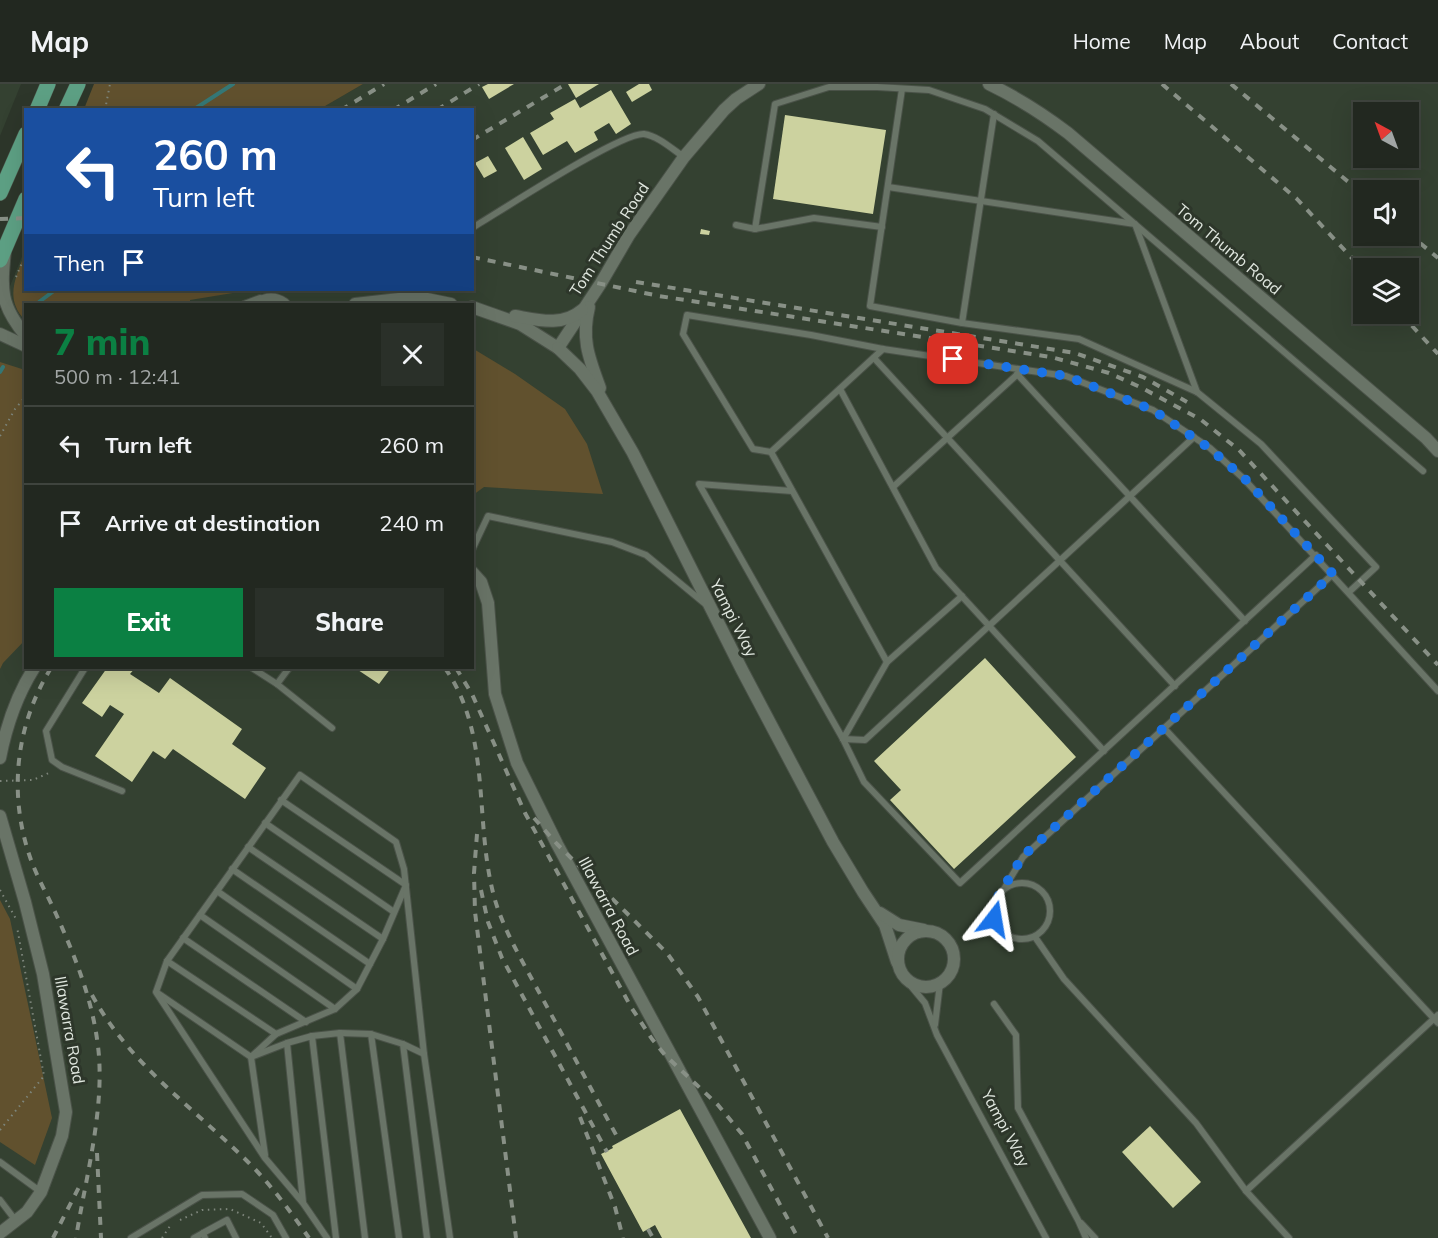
<!DOCTYPE html>
<html lang="en">
<head>
<meta charset="utf-8">
<style>
  body { margin:0; font-family:Mulish,sans-serif; background:#2a3029; color:#f1f3f6; height:100vh; display:flex; flex-direction:column; font-size:22px; white-space:nowrap }
  * { box-sizing:border-box; margin:0 }
  p { font-size:20px; color:#a2a6a5 }
  .icon { flex:none; width:33px; height:33px; fill:none; stroke:currentColor; stroke-width:2; stroke-linecap:round; stroke-linejoin:round }
  .map { position:relative; flex:1; overflow:hidden }
  .panel { position:absolute; left:24px; top:219px; width:450px; height:366px; display:flex; flex-direction:column; background:#222820; border-radius:0px; box-shadow:0 6px 24px #0002,0 0 0 2px #3f443e }
  .panel>* { flex:none }
  .banner { position:absolute; left:24px; top:24px; width:450px; height:183px; border-radius:0px; box-shadow:0 6px 24px #0002,0 0 0 2px #3f443e; background:#1a4fa0; color:#fff; overflow:hidden }
  .needle { width:39px; rotate:319deg }
  .buttons { position:absolute; left:1353px; top:18px; display:grid; gap:12px }
  .buttons a { display:grid; place-items:center; width:66px; height:66px; border-radius:0px; background:#222820; box-shadow:0 6px 24px #0002,0 0 0 2px #3f443e; font-size:30px }
  .pin { position:absolute; display:grid; place-items:center; width:51px; height:51px; color:#fff; margin:-26px; border-radius:12px; box-shadow:0 3px 9px #0006 }
  .me { position:absolute; width:66px; margin:-33px; rotate:14deg; stroke-linejoin:round; filter:drop-shadow(0 0 4px #0008) }
  .turn { display:flex; align-items:center; gap:21px; height:126px; padding:0 30px; font-size:27px }
  .turn .icon { width:78px; height:78px; stroke-width:2.5 }
  .turn b { display:block; font-size:42px; line-height:51px }
  .then { display:flex; align-items:center; height:57px; padding:0 30px; background:#0003; gap:12px; font-size:22px }
  .round { display:grid; place-items:center; flex:none; width:63px; height:63px; border-radius:0px; background:#2a3029 }
  .head { display:flex; align-items:center; justify-content:space-between; height:102px; padding:0 30px }
  h1 { font-size:36px; font-weight:800; line-height:45px; color:#0b8043 }
  .button { display:flex; gap:12px; margin-top:auto; padding:12px 30px }
  .button a { flex:1; height:69px; border-radius:0px; background:#0b8043; color:#fff; font-size:24px; font-weight:800; line-height:69px; text-align:center }
  .button a+a { background:#2a3029; color:#f1f3f6 }
  ul { padding:0; list-style:none }
  li { display:flex; align-items:center; gap:18px; height:78px; padding:0 30px; border-top:2px solid #3f443e }
  li div { flex:1 }
  li b { display:block; font-size:22px }
  li em { font-style:normal }
  header { display:flex; align-items:center; gap:36px; box-sizing:border-box; height:84px; padding:0 30px; background:#222820; border-bottom:2px solid #3f443e }
  header strong { font-size:28px }
  nav { display:flex; gap:33px; margin-inline-start:auto; font-size:21px }
  .map>svg:first-child { display:block }
  .built { fill:#344131; fill-rule:evenodd }
  .green { fill:#61512e }
  .lines { fill:none; stroke-linecap:round; stroke-linejoin:round }
  .stream { stroke:#357876; stroke-width:4 }
  .building { fill:#ccd29f }
  .lane-casing { stroke:#4a5248; stroke-width:8 }
  .street-casing { stroke:#4a5248; stroke-width:14 }
  .primary-casing { stroke:#4a5248; stroke-width:16 }
  .path { stroke:#7e867c; stroke-width:2; stroke-dasharray:1.5 4.5; stroke-linecap:butt }
  .lane { stroke:#697467; stroke-width:6 }
  .street { stroke:#697467; stroke-width:12 }
  .primary { stroke:#5da084; stroke-width:15 }
  .rail { stroke:#889086; stroke-width:4; stroke-dasharray:8 8; stroke-linecap:butt }
  .route { stroke:#1a73e8; stroke-width:10; stroke-dasharray:0 18 }
  .labels { text-anchor:middle; dominant-baseline:central; stroke-width:6; stroke-linejoin:round; paint-order:stroke }
  .street-label { font-size:16px; fill:#e0e7df; stroke:#2d362a }
</style>
</head>
<body>
<header>
<strong>Map</strong>
<nav><a>Home</a><a>Map</a><a>About</a><a>Contact</a></nav>
</header>
<div class="map">
<svg width="1438" height="1154" viewBox="0 0 1438 1154">
  <rect width="100%" height="100%" fill="#2d362a"/>
  <g class="built">
    <path d="M0,0h21l-21,52z"/>
    <path d="M363,0h1075v1154h-1438v-927l25,-62 1,41h446v-180l-152,-1zM1364,28h44v46h-44zM1364,106h44v46h-44zM1364,184h44v46h-44zM26,220h446v364h-446z"/>
  </g>
  <g class="green">
    <path d="M94,0h269l-43,25h-236z"/>
    <path d="M25,169l1,37h225l-61,10v4h-164l-1,16c-21,-21 -9,-43 0,-67z"/>
    <path d="M472,264l43,26 50,35 22,35 16,50 -119,-7 -11,8z"/>
    <path d="M0,278l25,8 1,269 -23,24 -3,6z"/>
    <path d="M0,816l10,19 42,199 -17,47 -35,-23z"/>
  </g>
  <g class="lines">
    <g class="stream">
      <path d="M193,26l40,-26"/>
      <path d="M39,218l16,-12"/>
      <path d="M0,288l3,-5"/>
    </g>
  </g>
  <g class="building">
    <path d="M488,0h26l-25,15 -7,-12z"/>
    <path d="M568,0h31l-23,14z"/>
    <path d="M639,0h10l3,6 -20,12 -6,-10z"/>
    <path d="M611,6l20,34 -15,10 -7,-11 -15,9 4,8 -23,13 -8,-12 -24,14 -13,-22 24,-14 -4,-6 25,-14 5,9z"/>
    <path d="M785,31l101,15 -13,84 -100,-15z"/>
    <path d="M523,53l19,32 -18,11 -19,-32z"/>
    <path d="M488,72l9,15 -13,7 -9,-15z"/>
    <path d="M701,145l9,2 -1,4 -9,-1z"/>
    <path d="M985,574l91,99 -122,112 -64,-69 11,-10 -27,-29z"/>
    <path d="M107,584h28l-5,6 29,19 11,-15 72,51 -10,15 34,24 -21,31 -72,-50 -8,10 -12,-8 -21,31 -37,-26 29,-42 -14,-9 -8,12 -20,-14z"/>
    <path d="M355,584h36l-12,16z"/>
    <path d="M680,1025l71,129h-89l-7,-13 -12,7 -42,-78 12,-6 -1,-2z"/>
    <path d="M1150,1042l51,56 -28,26 -51,-56z"/>
  </g>
  <g class="lines">
    <defs>
      <g id="lane">
        <path d="M902,5l-32,217 92,17 117,16 118,53 64,52 115,123 -27,25"/>
        <path d="M888,103l247,37 62,168"/>
        <path d="M736,141l19,4 59,-11 68,9"/>
        <path d="M472,144c27,-16 149,-96 172,-94 14,2 28,15 40,23"/>
        <path d="M755,145l20,-125 54,-17h48l52,3 56,19 53,32 385,330"/>
        <path d="M244,220l16,-6"/>
        <path d="M962,239l32,-209"/>
        <path d="M874,274l301,328"/>
        <path d="M1017,290l228,247"/>
        <path d="M840,305l96,179 168,183"/>
        <path d="M771,368l-18,-3 -70,-115 4,-19 124,20 72,14 183,27 87,34 57,38 34,31 194,212"/>
        <path d="M771,368l116,210"/>
        <path d="M771,368l112,-103"/>
        <path d="M893,403l127,-115"/>
        <path d="M792,407l-93,-7 144,255 21,43 96,101 356,-328"/>
        <path d="M472,466l16,-34 124,26 34,13 58,48"/>
        <path d="M85,584l-39,63 6,29 10,7 60,24"/>
        <path d="M252,584l25,16"/>
        <path d="M289,584l-12,16 55,44"/>
        <path d="M1164,644l274,295"/>
        <path d="M843,655l22,1 329,-303"/>
        <path d="M843,655l44,-77 75,-66"/>
        <path d="M265,739l129,89"/>
        <path d="M248,763l135,92"/>
        <path d="M232,785l138,95"/>
        <circle cx="1022" cy="827" r="28"/>
        <path d="M1004,805l19,-32 310,-283"/>
        <path d="M217,807l140,98"/>
        <path d="M200,831l135,94"/>
        <path d="M1035,853l29,42 132,144 50,68 43,47"/>
        <path d="M183,854l123,84"/>
        <path d="M167,877l109,73"/>
        <path d="M905,895l20,24 12,32 109,203"/>
        <path d="M159,910l92,63 25,-23 59,-25 22,-20 26,-50 23,-54 -125,-85"/>
        <path d="M994,920l22,31 2,73 60,112 8,18"/>
        <path d="M935,941l5,-42"/>
        <path d="M340,949l31,1 28,204"/>
        <path d="M371,950l32,10 24,194"/>
        <path d="M312,952l28,-3 25,205"/>
        <path d="M287,959l25,-7 24,202"/>
        <path d="M403,960l21,10"/>
        <path d="M265,1071l-14,-98 36,-14 16,159"/>
        <path d="M0,1078l41,30"/>
        <path d="M1246,1107l192,-176"/>
        <path d="M0,1116l16,21"/>
        <path d="M1081,1139l14,15"/>
        <path d="M203,1149l24,-13 9,18"/>
        <path d="M131,1154l71,-43 40,-1 31,21 13,23"/>
        <path d="M194,1154l9,-5 2,5"/>
        <path d="M327,1154l-24,-35 -38,-45 -109,-166 11,-31 133,-186 96,67 8,27 20,185 26,184"/>
      </g>
      <g id="street">
        <path d="M989,0c29,14 54,30 79,49l358,305 12,13"/>
        <path d="M5,166c-4,40 -5,55 21,86"/>
        <path d="M258,220c9,-6 17,-6 26,0"/>
        <path d="M355,220l62,-7 34,7"/>
        <path d="M472,223l48,17 38,24 43,-65 28,-48 55,-78 40,-47 12,-11 23,-15"/>
        <path d="M589,223c-8,32 0,51 11,81"/>
        <path d="M515,232c23,4 47,11 67,-6"/>
        <path d="M0,250l26,12"/>
        <path d="M558,264l22,21 17,22 36,62 109,217 91,172 30,50 22,33 12,37"/>
        <path d="M472,488l9,10 7,21 7,91 22,69 40,81 213,394"/>
        <path d="M0,674c6,-31 17,-63 34,-90"/>
        <path d="M0,732l25,86 18,72 23,138 -4,24 -21,56 -14,20 -27,21"/>
        <path d="M880,829l19,12 25,5"/>
        <circle cx="926" cy="875" r="28"/>
      </g>
      <g id="primary">
        <path d="M37,26l11,-26"/>
        <path d="M66,26l12,-26"/>
        <path d="M0,109l26,-59"/>
        <path d="M0,176l26,-61"/>
      </g>
    </defs>
    <use href="#lane" class="lane-casing"/>
    <use href="#street" class="street-casing"/>
    <use href="#primary" class="primary-casing"/>
    <g class="path">
      <path d="M105,26l5,-26"/>
      <path d="M16,193l10,-24"/>
      <path d="M0,352l15,-27 11,-13"/>
      <path d="M0,697l33,-1 18,-8"/>
      <path d="M0,806l16,29"/>
      <path d="M0,1046l44,-54 -27,-149"/>
      <path d="M180,1136l22,-10 28,-1 31,14 11,15"/>
      <path d="M162,1154l8,-12"/>
    </g>
    <use href="#lane" class="lane"/>
    <use href="#street" class="street"/>
    <use href="#primary" class="primary"/>
    <g class="rail">
      <path d="M1162,0l135,115 67,72"/>
      <path d="M1231,0l133,111"/>
      <path d="M341,26l43,-26"/>
      <path d="M393,26l43,-26"/>
      <path d="M437,26l42,-26"/>
      <path d="M472,56l94,-56"/>
      <path d="M0,135l26,-1"/>
      <path d="M1408,149l30,25"/>
      <path d="M472,173l187,39 392,61 58,16 31,14 60,32 39,31 199,215"/>
      <path d="M636,198l439,71 68,24 44,25"/>
      <path d="M1401,230l37,40"/>
      <path d="M51,584c-36,58 -43,128 -20,192 7,19 17,36 25,54 18,40 35,82 41,125 10,63 -11,136 -21,199"/>
      <path d="M445,584c48,69 28,155 50,232 10,33 29,64 45,94 27,49 53,99 80,148"/>
      <path d="M456,584l16,26 53,119 106,194 21,32 13,16 53,50 24,29 56,104"/>
      <path d="M534,734l23,26 110,109 31,44 130,241"/>
      <path d="M477,750l-3,39 1,39 41,326"/>
      <path d="M481,806l7,32 14,36 105,194"/>
      <path d="M92,911c38,70 102,113 157,168 23,23 41,48 60,75"/>
      <path d="M580,1033l35,90 8,31"/>
      <path d="M97,1069l4,85"/>
      <path d="M648,1145l5,9"/>
      <path d="M53,1154l26,-51"/>
    </g>
  </g>
  <g class="lines">
    <path class="route" d="M953,275l113,17 87,34 56,38 36,31 88,95 -310,282 -29,47v16"/>
  </g>
  <g class="labels">
    <g class="street-label">
      <text transform="translate(609 155) rotate(-57)">Tom Thumb Road</text>
      <text transform="translate(1229 165) rotate(40)">Tom Thumb Road</text>
      <text transform="translate(734 534) rotate(63)">Yampi Way</text>
      <text transform="translate(609 822) rotate(62)">Illawarra Road</text>
      <text transform="translate(70 946) rotate(80)">Illawarra Road</text>
      <text transform="translate(1006 1044) rotate(62)">Yampi Way</text>
    </g>
  </g>
</svg>
<div class="buttons">
<a><svg class="needle" viewBox="-14 -14 28 28"><path d="M0-13l5 13h-10z" fill="#e53935"/><path d="M0 13l5-13h-10z" fill="#a2a6a5"/></svg></a>
<a><svg class="icon" aria-label="sound" viewBox="0 0 24 24"><path d="M4 9h4l5-4v14l-5-4H4zM17 9q2 3 0 6"/></svg></a>
<a><svg class="icon" aria-label="layers" viewBox="0 0 24 24"><path d="M12 4l9 5-9 5-9-5zM3 14l9 5 9-5"/></svg></a>
</div>
<div class="pin" style="left:953px;top:275px;background:#d93025"><svg class="icon" aria-label="arrive" viewBox="0 0 24 24"><path d="M6 21V4h12l-3 4 3 4H6"/></svg></div>
<svg class="me" style="left:994px;top:835px" viewBox="-20 -20 40 40"><path d="M0-17L14 15 0 8-14 15z" fill="#1a73e8" stroke="#fff" stroke-width="4"/></svg>
<div class="banner">
<div class="turn"><svg class="icon" aria-label="left" viewBox="0 0 24 24"><path d="M17 20v-9H6M10 6l-5 5 5 5"/></svg><div><b>260 m</b>Turn left</div></div>
<div class="then">Then<svg class="icon" aria-label="arrive" viewBox="0 0 24 24"><path d="M6 21V4h12l-3 4 3 4H6"/></svg></div>
</div>
<section class="panel">
<div class="head"><div><h1>7 min</h1><p>500 m · 12:41</p></div><a class="round"><svg class="icon" aria-label="close" viewBox="0 0 24 24"><path d="M6 6l12 12M18 6L6 18"/></svg></a></div>
<ul>
<li><svg class="icon" aria-label="left" viewBox="0 0 24 24"><path d="M17 20v-9H6M10 6l-5 5 5 5"/></svg><div><b>Turn left</b></div><em>260 m</em></li>
<li><svg class="icon" aria-label="arrive" viewBox="0 0 24 24"><path d="M6 21V4h12l-3 4 3 4H6"/></svg><div><b>Arrive at destination</b></div><em>240 m</em></li>
</ul>
<div class="button"><a>Exit</a><a>Share</a></div>
</section>
</div>
</body>
</html>
